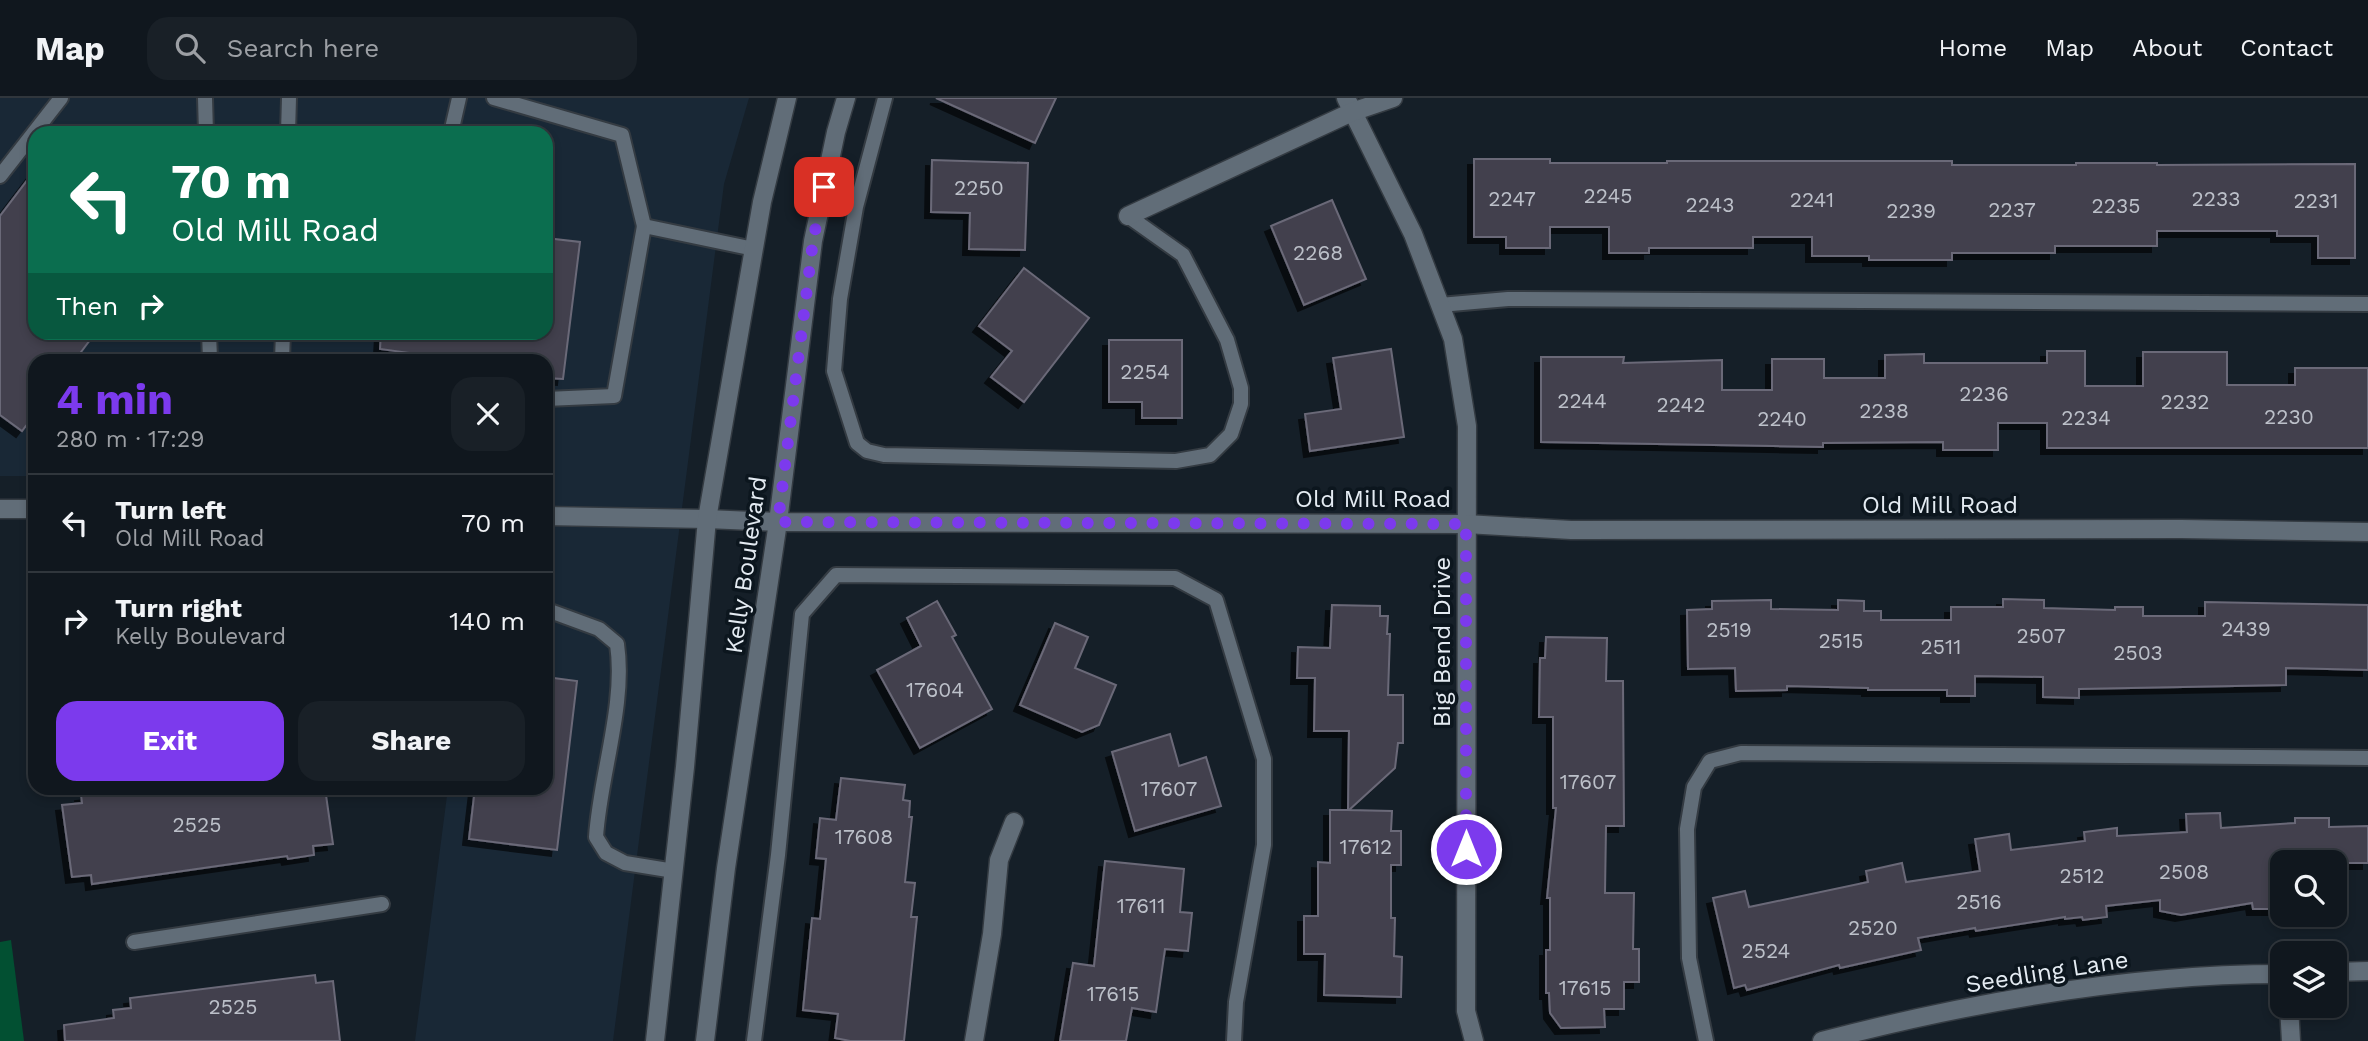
<!DOCTYPE html>
<html lang="en">
<head>
<meta charset="utf-8">
<style>
  body { margin:0; font-family:"Work Sans",sans-serif; background:#192027; color:#f1f3f6; height:100vh; display:flex; flex-direction:column; font-size:26px; white-space:nowrap }
  * { box-sizing:border-box; margin:0 }
  p { font-size:23px; color:#9c9fa4 }
  .icon { flex:none; width:38px; height:38px; fill:none; stroke:currentColor; stroke-width:2; stroke-linecap:round; stroke-linejoin:round }
  .map { position:relative; flex:1; overflow:hidden }
  .drawer { position:absolute; left:28px; top:256px; width:525px; height:441px; display:flex; flex-direction:column; background:#10171e; border-radius:21px; box-shadow:0 4px 10px #0003,0 0 0 2px #30363c }
  .drawer>* { flex:none }
  .banner { position:absolute; left:28px; top:28px; width:525px; height:214px; border-radius:21px; box-shadow:0 4px 10px #0003,0 0 0 2px #30363c; background:#0b6e4f; color:#fff; overflow:hidden }
  .tools { position:absolute; left:2270px; top:752px; display:grid; gap:14px }
  .tools a { display:grid; place-items:center; width:77px; height:77px; border-radius:14px; background:#10171e; box-shadow:0 4px 10px #0003,0 0 0 2px #30363c; font-size:35px }
  .pin { position:absolute; display:grid; place-items:center; width:60px; height:60px; color:#fff; margin:-30px; border-radius:14px; box-shadow:0 4px 10px #0006 }
  .me { position:absolute; width:77px; margin:-38px; rotate:0deg; stroke-linejoin:round; filter:drop-shadow(0 0 5px #0008) }
  .turn { display:flex; align-items:center; gap:24px; height:147px; padding:0 28px; font-size:32px }
  .turn .icon { width:91px; height:91px; stroke-width:2.5 }
  .turn b { display:block; font-size:49px; line-height:60px }
  .then { display:flex; align-items:center; height:66px; padding:0 28px; background:#0003; gap:14px; font-size:26px }
  .round { display:grid; place-items:center; flex:none; width:74px; height:74px; border-radius:21px; background:#192027 }
  .headline { display:flex; align-items:center; justify-content:space-between; height:119px; padding:0 28px }
  h1 { font-size:42px; font-weight:700; line-height:52px; color:#7c3aed }
  .primary-button { display:flex; gap:14px; margin-top:auto; padding:14px 28px }
  .primary-button a { flex:1; height:80px; border-radius:21px; background:#7c3aed; color:#fff; font-size:28px; font-weight:700; line-height:80px; text-align:center }
  .primary-button a+a { background:#192027; color:#f1f3f6 }
  ul { padding:0; list-style:none }
  li { display:flex; align-items:center; gap:21px; height:98px; padding:0 28px; border-top:2px solid #30363c }
  li div { flex:1 }
  li b { display:block; font-size:26px }
  li em { font-style:normal }
  header { display:flex; align-items:center; gap:42px; box-sizing:border-box; height:98px; padding:0 35px; background:#10171e; border-bottom:2px solid #30363c }
  header strong { font-size:33px }
  nav { display:flex; gap:38px; margin-inline-start:auto; font-size:24px }
  .search { width:490px; height:63px; background:#192027; display:flex; align-items:center; gap:18px; box-sizing:border-box; padding:0 24px; border-radius:21px; color:#9c9fa4; font-size:26px }
  .map>svg:first-child { display:block }
  .built { fill:#192836; fill-rule:evenodd }
  .green { fill:#025032 }
  .building { fill:#42414e; stroke:#6b6978; stroke-width:2; filter:url(#shadow) }
  .lines { fill:none; stroke-linecap:round; stroke-linejoin:round }
  .service-casing { stroke:#343b42; stroke-width:18 }
  .minor-casing { stroke:#343b42; stroke-width:21 }
  .tertiary-casing { stroke:#343b42; stroke-width:21 }
  .secondary-casing { stroke:#343b42; stroke-width:21 }
  .service { stroke:#616d78; stroke-width:14 }
  .minor { stroke:#616d78; stroke-width:18 }
  .tertiary { stroke:#616d78; stroke-width:18 }
  .secondary { stroke:#616d78; stroke-width:18 }
  .route { stroke:#7c3aed; stroke-width:12; stroke-dasharray:0 21.6 }
  .labels { text-anchor:middle; dominant-baseline:central; stroke-width:7; stroke-linejoin:round; paint-order:stroke }
  .number-label { font-size:21px; fill:#bcc0c9 }
  .street-label { font-size:24px; fill:#e4ebf2; stroke:#0c161e }
</style>
</head>
<body>
<header>
<strong>Map</strong>
<div class="search"><svg class="icon" aria-label="search" viewBox="0 0 24 24"><circle cx="10" cy="10" r="6"/><path d="M15 15l6 6"/></svg>Search here</div>
<nav><a>Home</a><a>Map</a><a>About</a><a>Contact</a></nav>
</header>
<div class="map">
<svg width="2368" height="943" viewBox="0 0 2368 943">
  <defs>
    <filter id="shadow"><feDropShadow dx="-6" dy="6" stdDeviation="0" flood-color="#0009"/></filter>
  </defs>
  <rect width="100%" height="100%" fill="#151f28"/>
  <path class="built" d="M0,0h749l-25,86 -111,857h-198l33,-253h98v-428h-511v116h-35zM35,35h511v199h-511z"/>
  <path class="green" d="M11,842l13,101h-24v-99z"/>
  <g class="building">
    <path d="M936,0h120l-21,45z"/>
    <path d="M1474,61h76v4h117v-2h285v4h124v-2h81v2l198,-1v94h-37v-22h-41v-5h-120v15h-102v7h-103v7h-83v-4h-57v-19h-59v11h-104v5h-40v-26h-59v21h-44v-11h-32z"/>
    <path d="M932,62l96,3 -3,87 -56,-1 1,-36 -39,-1z"/>
    <path d="M35,72v162h61l-21,28h-40v54l-13,17 -22,-16v-199z"/>
    <path d="M1332,102l34,79 -62,26 -33,-79z"/>
    <path d="M546,140l34,4 -17,137 -17,-1v-18h-100v-2l-66,-9 1,-17h165z"/>
    <path d="M1024,170l65,50 -65,84 -33,-25 21,-26 -33,-25z"/>
    <path d="M1109,242h73v78h-40v-16h-33z"/>
    <path d="M1391,251l13,88 -94,14 -5,-37 36,-5 -8,-51z"/>
    <path d="M2047,253h38v35h58v-34h84v33h68v-17h73v80h-321v-25h-49v27h-55v-8l-120,1v4l-282,-5v-85h83l-1,6 99,-3v30h50v-31h52v19h61v-23l39,-1v9h123z"/>
    <path d="M2003,501l41,1v8l71,2v-3h28v9h62v-14l163,3v65l-82,-2v17l-207,4v9l-36,-1v-20l-68,-1v20h-28v-6h-79v-2l-81,-2v4l-51,1 -1,-23 -47,1 -1,-59 25,-1v-8l59,-1v9l67,1v-10l26,1v10h17v9h70v-13h52z"/>
    <path d="M937,503l19,34 -4,2 40,72 -72,39 -43,-78 44,-24 -14,-28z"/>
    <path d="M1332,507l48,1v10h8l-1,18h3l-2,61h15v48h-5l-3,25 -46,42 43,1 -1,20h10v34h-10v53h4l-1,38 8,1 -1,40 -77,-2 1,-41h-21v-38h14v-54l12,1v-53h18l1,-79h-35l1,-53h-18l1,-31 32,1z"/>
    <path d="M1055,525l33,14 -13,31 41,17 -17,40 -17,7 -62,-27z"/>
    <path d="M1546,539l61,1 -1,43h17l1,145h-18l-1,67h29l-1,56h6v33h-15v27h-20l1,18 -44,1 -11,-15 -1,-20h-3v-43h4v-52h-3l9,-90h-3v-91h-14l1,-59h5z"/>
    <path d="M546,579l31,4 -20,169 -88,-11 6,-51h71z"/>
    <path d="M1170,636l9,32 27,-9 15,49 -86,25 -23,-79z"/>
    <path d="M841,680l64,7 -2,15 7,1 -1,16h3l-7,65 10,1 -4,34h6l-13,124h-54l-15,-3 3,-24 -35,-4 9,-92 8,1 6,-60 -10,-1 4,-40 16,2z"/>
    <path d="M140,690h185l8,56 -20,2 1,9 -26,4 -1,-3 -195,28 -1,-9 -19,2 -10,-72 20,-2 -1,-8z"/>
    <path d="M2220,715l1,15 74,-5v-5h34v9l39,-1v37h-86v46h-29l-1,-6 -71,12 -21,-4v-11l-54,6 1,11 -24,3 -1,-3 -17,2v-2l-89,14 -1,-3 -57,10 3,12 -81,18 -1,-3 -92,25 -2,-5 -11,3 -21,-90 32,-7 4,16 119,-25 -2,-11 36,-8 4,19 74,-11 -5,-32 34,-5 2,16 74,-9 -1,-9 33,-4v8l70,-4 -1,-18z"/>
    <path d="M1105,763l79,8 -4,43 12,1 -4,38 -23,-2 -9,63 -24,-4 -6,33h-66l13,-78 21,3z"/>
    <path d="M315,877l1,8 17,-2 7,60h-275l-1,-16 50,-7 -1,-8 18,-2 -1,-10z"/>
  </g>
  <g class="lines">
    <defs>
      <g id="service">
        <path d="M205,0l1,35"/>
        <path d="M494,0l128,37 22,91"/>
        <path d="M885,0l-29,109 -16,92 -6,72 23,72 10,8 17,4 292,6 34,-6 21,-21 10,-30v-16l-14,-48 -44,-85 -55,-39"/>
        <path d="M288,35l1,-35"/>
        <path d="M451,35l8,-35"/>
        <path d="M0,78l61,-78"/>
        <path d="M1440,207l68,-6 860,5"/>
        <path d="M209,234l1,28"/>
        <path d="M282,262l1,-28"/>
        <path d="M546,301l68,-3 30,-170 110,23"/>
        <path d="M546,509l4,4 49,18 18,15c9,60 -17,131 -21,193l10,16 19,10 49,8"/>
        <path d="M134,844l248,-38"/>
        <path d="M754,943l24,-186 24,-241 34,-39 339,3 41,22 48,159v86l-28,157 -2,39"/>
        <path d="M1706,943l-17,-83 -2,-129 7,-42 16,-26 31,-8 627,5"/>
      </g>
      <g id="minor">
        <path d="M1346,0l67,136 40,105 14,87 -1,585 8,30"/>
        <path d="M1128,118l224,-104 41,-14"/>
        <path d="M0,411h35"/>
        <path d="M546,418l161,3"/>
        <path d="M2334,874l34,-1"/>
        <path d="M2289,908l2,35"/>
        <path d="M974,943l18,-107 7,-74 15,-38"/>
        <path d="M1822,943c149,-39 306,-67 460,-67"/>
      </g>
      <path id="tertiary" d="M707,421l71,3 688,2 105,6 610,-1 187,3"/>
      <g id="secondary">
        <path d="M655,943l30,-274 22,-248 55,-317 25,-104"/>
        <path d="M705,943l21,-173 52,-346 35,-281 23,-109 10,-34"/>
      </g>
    </defs>
    <use href="#service" class="service-casing"/>
    <use href="#minor" class="minor-casing"/>
    <use href="#tertiary" class="tertiary-casing"/>
    <use href="#secondary" class="secondary-casing"/>
    <use href="#service" class="service"/>
    <use href="#minor" class="minor"/>
    <use href="#tertiary" class="tertiary"/>
    <use href="#secondary" class="secondary"/>
  </g>
  <g class="lines">
    <path class="route" d="M824,89l-11,54 -35,281 688,2v325"/>
  </g>
  <g class="labels">
    <g class="number-label">
      <text x="979" y="89">2250</text>
      <text x="1608" y="97">2245</text>
      <text x="1512" y="100">2247</text>
      <text x="2216" y="100">2233</text>
      <text x="1812" y="101">2241</text>
      <text x="2316" y="102">2231</text>
      <text x="1710" y="106">2243</text>
      <text x="2116" y="107">2235</text>
      <text x="2012" y="111">2237</text>
      <text x="1911" y="112">2239</text>
      <text x="1318" y="154">2268</text>
      <text x="1145" y="273">2254</text>
      <text x="1984" y="295">2236</text>
      <text x="1582" y="302">2244</text>
      <text x="2185" y="303">2232</text>
      <text x="1681" y="306">2242</text>
      <text x="1884" y="312">2238</text>
      <text x="2289" y="318">2230</text>
      <text x="2086" y="319">2234</text>
      <text x="1782" y="320">2240</text>
      <text x="2246" y="530">2439</text>
      <text x="1729" y="531">2519</text>
      <text x="2041" y="537">2507</text>
      <text x="1841" y="542">2515</text>
      <text x="1941" y="548">2511</text>
      <text x="2138" y="554">2503</text>
      <text x="935" y="591">17604</text>
      <text x="1588" y="683">17607</text>
      <text x="1169" y="690">17607</text>
      <text x="197" y="726">2525</text>
      <text x="864" y="738">17608</text>
      <text x="1366" y="748">17612</text>
      <text x="2184" y="773">2508</text>
      <text x="2082" y="777">2512</text>
      <text x="1979" y="803">2516</text>
      <text x="1141" y="807">17611</text>
      <text x="1873" y="829">2520</text>
      <text x="1766" y="852">2524</text>
      <text x="1585" y="889">17615</text>
      <text x="1113" y="895">17615</text>
      <text x="233" y="908">2525</text>
    </g>
    <g class="street-label">
      <text x="1373" y="401">Old Mill Road</text>
      <text x="1940" y="407">Old Mill Road</text>
      <text transform="translate(746 467) rotate(-82)">Kelly Boulevard</text>
      <text transform="translate(1442 544) rotate(-90)">Big Bend Drive</text>
      <text transform="translate(2047 874) rotate(-9)">Seedling Lane</text>
    </g>
  </g>
</svg>
<div class="tools">
<a><svg class="icon" aria-label="search" viewBox="0 0 24 24"><circle cx="10" cy="10" r="6"/><path d="M15 15l6 6"/></svg></a>
<a><svg class="icon" aria-label="layers" viewBox="0 0 24 24"><path d="M12 4l9 5-9 5-9-5zM3 14l9 5 9-5"/></svg></a>
</div>
<div class="pin" style="left:824px;top:89px;background:#d93025"><svg class="icon" aria-label="arrive" viewBox="0 0 24 24"><path d="M6 21V4h12l-3 4 3 4H6"/></svg></div>
<svg class="me" style="left:1466px;top:751px" viewBox="-20 -20 40 40"><circle r="17" fill="#7c3aed" stroke="#fff" stroke-width="3"/><path d="M0-11L8 9 0 5-8 9z" fill="#fff"/></svg>
<div class="banner">
<div class="turn"><svg class="icon" aria-label="left" viewBox="0 0 24 24"><path d="M17 20v-9H6M10 6l-5 5 5 5"/></svg><div><b>70 m</b>Old Mill Road</div></div>
<div class="then">Then<svg class="icon" aria-label="right" viewBox="0 0 24 24"><path d="M7 20v-9h11M14 6l5 5-5 5"/></svg></div>
</div>
<section class="drawer">
<div class="headline"><div><h1>4 min</h1><p>280 m · 17:29</p></div><a class="round"><svg class="icon" aria-label="close" viewBox="0 0 24 24"><path d="M6 6l12 12M18 6L6 18"/></svg></a></div>
<ul>
<li><svg class="icon" aria-label="left" viewBox="0 0 24 24"><path d="M17 20v-9H6M10 6l-5 5 5 5"/></svg><div><b>Turn left</b><p>Old Mill Road</p></div><em>70 m</em></li>
<li><svg class="icon" aria-label="right" viewBox="0 0 24 24"><path d="M7 20v-9h11M14 6l5 5-5 5"/></svg><div><b>Turn right</b><p>Kelly Boulevard</p></div><em>140 m</em></li>
</ul>
<div class="primary-button"><a>Exit</a><a>Share</a></div>
</section>
</div>
</body>
</html>
